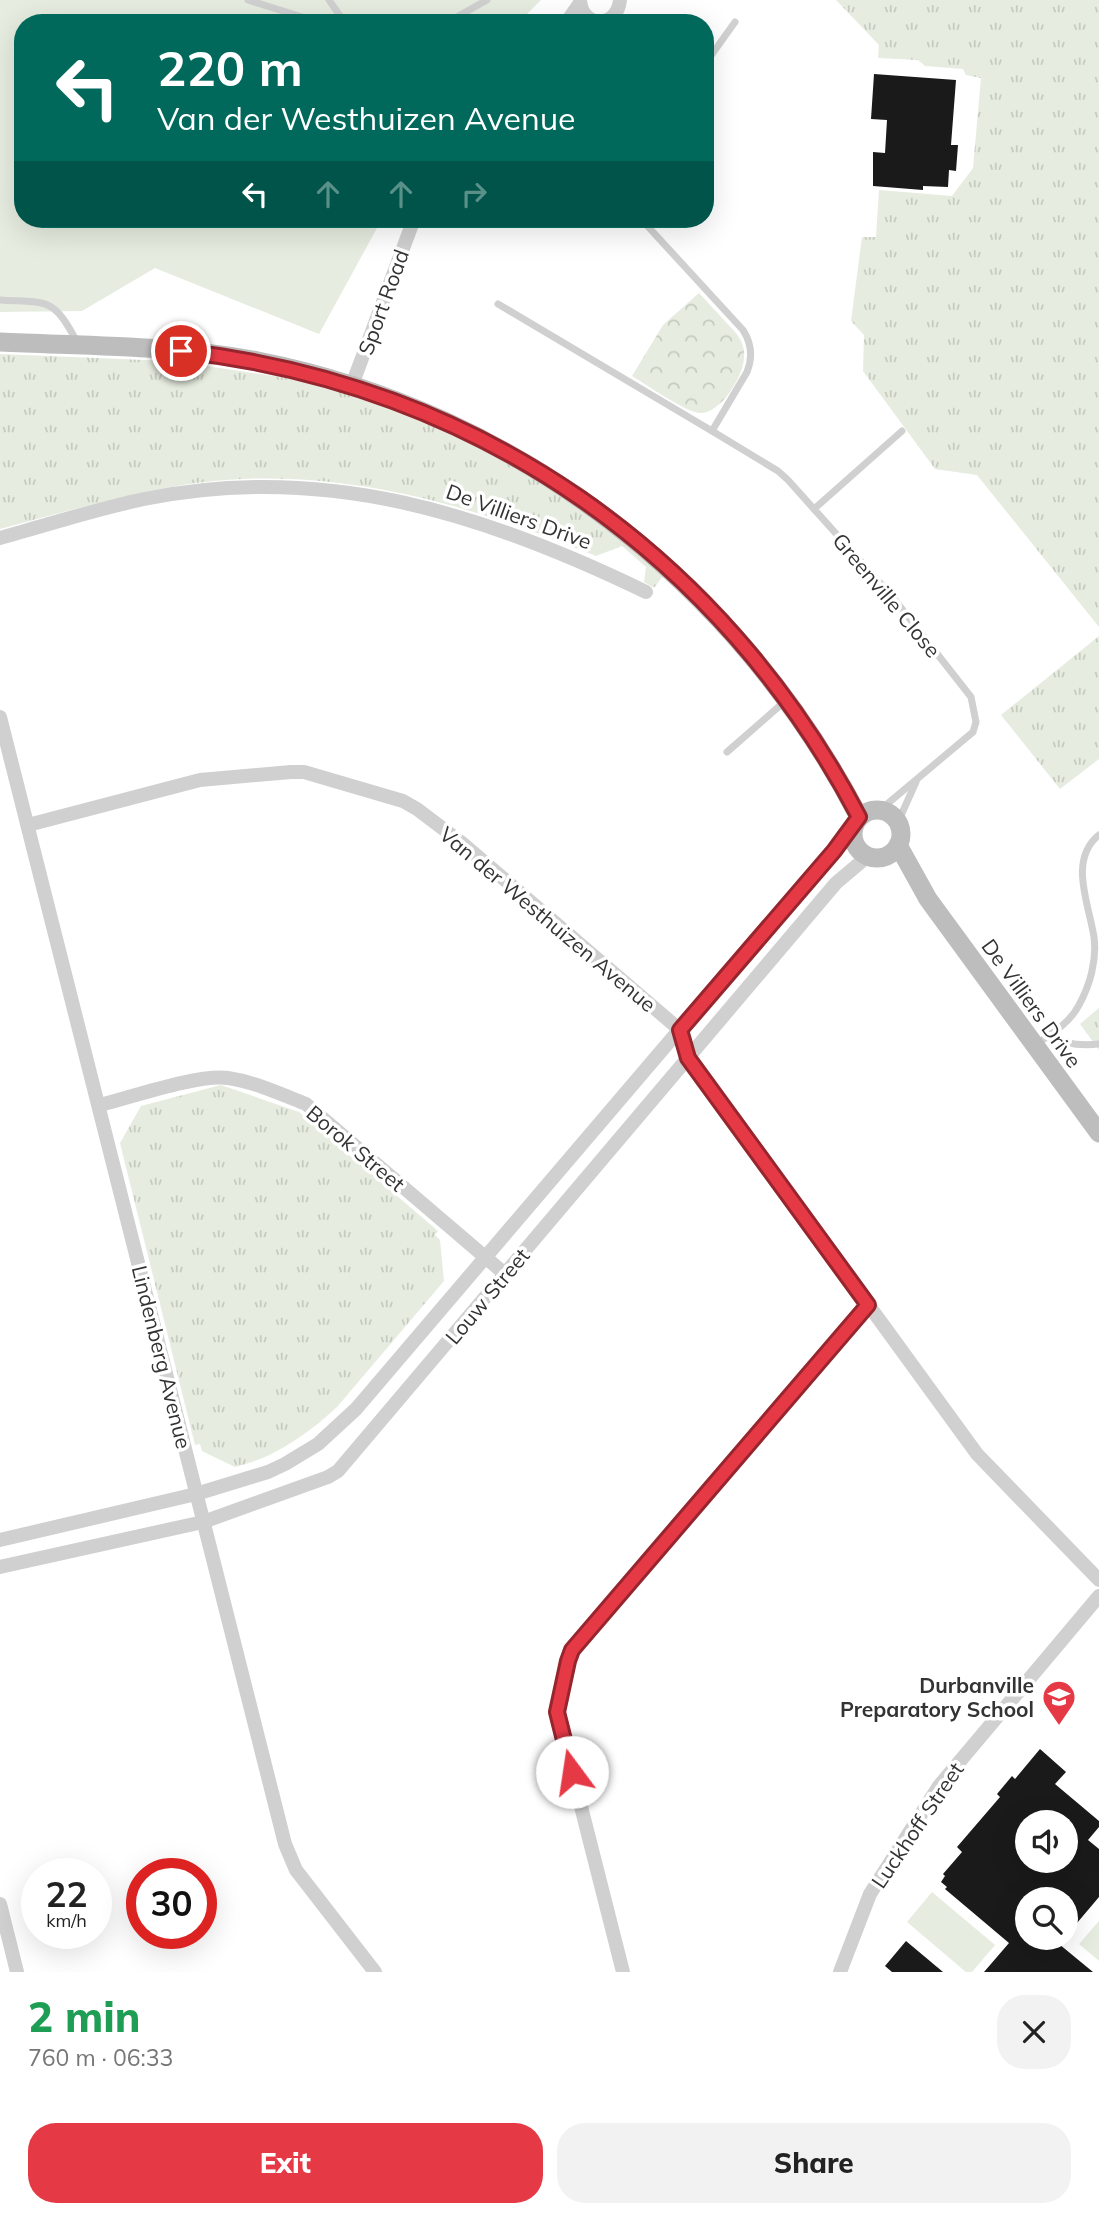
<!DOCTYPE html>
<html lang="en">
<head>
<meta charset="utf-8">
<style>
  body { margin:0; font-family:Mulish,sans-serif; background:#f2f2f2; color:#222; height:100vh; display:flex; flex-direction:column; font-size:26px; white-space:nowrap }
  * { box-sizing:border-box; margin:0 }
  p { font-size:23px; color:#767676 }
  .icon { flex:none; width:38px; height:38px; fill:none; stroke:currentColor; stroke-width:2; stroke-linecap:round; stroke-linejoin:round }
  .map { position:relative; height:1972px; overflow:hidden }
  .side { display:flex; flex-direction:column; background:#fff; flex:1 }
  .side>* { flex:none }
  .hud { position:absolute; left:14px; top:14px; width:700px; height:214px; border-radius:28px; box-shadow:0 7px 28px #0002; background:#00695c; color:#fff; overflow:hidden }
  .controls { position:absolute; left:1015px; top:1810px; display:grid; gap:14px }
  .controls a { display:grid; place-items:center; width:63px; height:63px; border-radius:50%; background:#fff; box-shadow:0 7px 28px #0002; font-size:35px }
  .speed { position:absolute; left:21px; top:1858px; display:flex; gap:14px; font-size:35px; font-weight:700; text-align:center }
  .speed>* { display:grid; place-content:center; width:91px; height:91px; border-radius:50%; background:#fff; box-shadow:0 7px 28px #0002; line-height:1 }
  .speed small { font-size:18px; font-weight:400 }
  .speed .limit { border:10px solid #d22; background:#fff; color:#111 }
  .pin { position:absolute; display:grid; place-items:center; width:60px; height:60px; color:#fff; margin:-30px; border:4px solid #fff; border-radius:50%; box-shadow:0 2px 7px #0007 }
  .me { position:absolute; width:77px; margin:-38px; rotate:346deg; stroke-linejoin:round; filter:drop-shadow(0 0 5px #0008) }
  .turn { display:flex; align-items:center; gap:24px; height:147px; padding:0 28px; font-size:32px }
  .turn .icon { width:91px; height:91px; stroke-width:2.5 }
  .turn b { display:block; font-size:49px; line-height:60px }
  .lanes { display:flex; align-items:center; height:66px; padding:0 28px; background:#0003; justify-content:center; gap:35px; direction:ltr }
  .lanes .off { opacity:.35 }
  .round { display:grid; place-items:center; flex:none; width:74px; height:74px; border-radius:28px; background:#f2f2f2 }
  .overview { display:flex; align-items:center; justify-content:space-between; height:119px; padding:0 28px }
  h1 { font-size:42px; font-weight:800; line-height:52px; color:#1e9e55 }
  .action { display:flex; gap:14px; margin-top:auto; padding:14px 28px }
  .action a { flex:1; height:80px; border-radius:28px; background:#e63946; color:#fff; font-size:28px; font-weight:800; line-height:80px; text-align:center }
  .action a+a { background:#f2f2f2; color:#222 }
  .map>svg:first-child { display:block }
  .grass { fill:url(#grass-tufts) }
  .park { fill:url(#park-crowns) }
  .pitch { fill:#e6ecdf }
  .building { fill:#1a1a1a; fill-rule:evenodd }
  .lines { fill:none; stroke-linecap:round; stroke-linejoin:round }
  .lane { stroke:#d0d0d0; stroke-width:7 }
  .street { stroke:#d0d0d0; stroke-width:14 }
  .secondary { stroke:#bdbdbd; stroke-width:19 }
  .route-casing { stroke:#96252e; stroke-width:18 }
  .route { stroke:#e63946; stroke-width:12 }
  .labels { text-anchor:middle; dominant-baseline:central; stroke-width:7; stroke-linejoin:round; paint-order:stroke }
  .street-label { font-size:21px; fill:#333; stroke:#fff }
  .poi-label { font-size:21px; font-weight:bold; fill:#333; stroke:#fff; text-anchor:end }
</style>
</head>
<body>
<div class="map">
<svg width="1099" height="1972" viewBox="0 0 1099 1972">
  <defs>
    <pattern id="grass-tufts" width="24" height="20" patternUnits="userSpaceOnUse" patternTransform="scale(1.75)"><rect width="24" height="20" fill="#e6ecdf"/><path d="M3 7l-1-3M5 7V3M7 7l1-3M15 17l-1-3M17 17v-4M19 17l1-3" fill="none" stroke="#c6cbc0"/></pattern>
    <pattern id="park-crowns" width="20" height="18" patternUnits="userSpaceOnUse" patternTransform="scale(1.75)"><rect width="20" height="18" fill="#e6ecdf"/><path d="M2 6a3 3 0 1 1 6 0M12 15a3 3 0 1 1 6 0" fill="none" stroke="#c6cbc0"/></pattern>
  </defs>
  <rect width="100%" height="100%" fill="#fff"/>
  <g class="grass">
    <path d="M836,0h263v627l-122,-152 -42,-6 -72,-98 1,-36 -13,-14 11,-84h14l3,-47 73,6 21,-28 8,-90 -15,-3 -3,-6 -38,-3 -7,-6 -40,-2 1,-13z"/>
    <path d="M0,354l169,7 51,7 73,11 30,7 86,28 80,38 95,58 79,66 -9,12 -10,-6 2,-15 -24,-21 -26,10c-133,-55 -275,-95 -420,-70 -59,10 -118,28 -176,43z"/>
    <path d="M1099,636v123l-39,30 -59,-74z"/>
    <path d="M1099,1008v42l-19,-26z"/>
    <path d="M221,1085l78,27 139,119 -3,4 5,5 4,41 -107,126c-29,27 -63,51 -102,60l-33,-16 -2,-7 -5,1 -75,-302 21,-37z"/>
  </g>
  <path class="park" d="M699,293l37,40c6,8 9,15 8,25 -1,19 -24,57 -45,55 -15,-2 -52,-28 -67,-37l31,-51z"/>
  <g class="pitch">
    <path d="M0,0h541l-23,23h-495v196h359l-63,115 -164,-66 -73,43 -82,1z"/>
    <path d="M932,1892l63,53 -23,27h-6l-59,-50z"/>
    <path d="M1099,1921v40l-20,-17z"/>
  </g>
  <g class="building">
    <path d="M874,74l82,6 -5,65h7l-2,26 -7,-1 -1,17 -25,-1v4l-50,-4v-34l12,1 2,-33 -16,-1z"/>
    <path d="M1040,1749l26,23 -11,12 44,37v6l-11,13 11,9v48l-33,39v-37h-39v38h38l-6,7 34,28h-109l25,-29 -64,-54 2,-2 -6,-5 4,-6 -2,-2 19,-22 -5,-5 43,-50 -3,-3 15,-18 3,3zM1027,1822h39v38h-39z"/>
    <path d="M906,1941l37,31h-51l-7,-6z"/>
  </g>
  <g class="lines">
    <g class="lane">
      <path d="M248,0l73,23"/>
      <path d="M329,0l16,23"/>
      <path d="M446,23l41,-23"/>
      <path d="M705,64l30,-42"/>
      <path d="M641,219l102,111c9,14 10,27 4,42l-35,59"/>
      <path d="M0,300c49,3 53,-3 77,42"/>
      <path d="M498,304l214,127 66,40 10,9 103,115 80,102 5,25 -3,10 -93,78"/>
      <path d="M814,509l88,-78"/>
      <path d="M727,752l57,-50"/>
      <path d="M898,822l18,-40"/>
      <path d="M1046,1037c18,7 34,9 53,7"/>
      <path d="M1035,1045c16,-11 35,-22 44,-40 11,-20 18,-45 15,-68 -5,-33 -26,-77 5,-102"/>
    </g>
    <g class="street">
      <path d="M580,0c2,29 37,29 40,0"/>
      <path d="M566,23l14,-20"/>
      <path d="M352,385l62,-166"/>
      <path d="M0,538c48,-13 95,-29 144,-39 181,-37 341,15 502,93"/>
      <path d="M0,717l285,1127 11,26 79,102"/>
      <path d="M28,825l172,-45 91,-8h13l99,29 14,8 45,34 218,187 8,27 289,397 122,126"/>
      <path d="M100,1105c32,-8 98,-31 128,-27 27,4 53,16 78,26l199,170"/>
      <path d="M0,1540l196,-46 72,-22 17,-8 33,-20 38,-35 498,-584"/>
      <path d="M0,1567l203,-45 125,-45 10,-6 498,-588 32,-27"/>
      <path d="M0,1904l17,68"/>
      <path d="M623,1972l-66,-260 11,-51 11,-19 289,-337"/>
      <path d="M840,1972l30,-78 69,-108 160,-190"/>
    </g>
    <g class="secondary">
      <path d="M0,342c86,4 173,3 258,19 259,51 480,223 601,456"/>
      <circle cx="877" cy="834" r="24"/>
      <path d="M898,845l30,54 171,234"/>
    </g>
  </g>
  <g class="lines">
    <defs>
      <path id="route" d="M181,351c297,33 540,203 678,466l-25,34 -154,179 8,28 180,247 -296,345 -4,11 -11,51 15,60"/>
    </defs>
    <use href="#route" class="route-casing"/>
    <use href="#route" class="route"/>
  </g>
  <defs>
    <symbol id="school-pin" viewBox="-11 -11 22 30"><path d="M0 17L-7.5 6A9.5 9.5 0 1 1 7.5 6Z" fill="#e63946" stroke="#fff"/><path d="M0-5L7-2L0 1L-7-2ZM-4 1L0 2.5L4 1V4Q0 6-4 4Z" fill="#fff"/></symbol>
  </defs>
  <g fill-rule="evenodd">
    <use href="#school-pin" x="1040" y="1678" width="38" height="52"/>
  </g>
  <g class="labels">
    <g class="street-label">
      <text transform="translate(383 302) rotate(-70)">Sport Road</text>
      <text transform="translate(519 516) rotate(20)">De Villiers Drive</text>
      <text transform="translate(887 595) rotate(50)">Greenville Close</text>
      <text transform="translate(548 919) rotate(40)">Van der Westhuizen Avenue</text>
      <text transform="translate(1032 1003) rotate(54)">De Villiers Drive</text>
      <text transform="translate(356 1148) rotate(40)">Borok Street</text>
      <text transform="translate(487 1296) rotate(-50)">Louw Street</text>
      <text transform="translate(162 1357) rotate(76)">Lindenberg Avenue</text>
      <text transform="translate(917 1825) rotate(-56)">Luckhoff Street</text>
    </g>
    <g class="poi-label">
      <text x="1034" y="1685">Durbanville<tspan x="1034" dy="24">Preparatory School</tspan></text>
    </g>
  </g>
</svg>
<div class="controls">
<a><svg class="icon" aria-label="sound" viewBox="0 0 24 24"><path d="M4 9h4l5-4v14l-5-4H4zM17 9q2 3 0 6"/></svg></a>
<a><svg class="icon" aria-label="search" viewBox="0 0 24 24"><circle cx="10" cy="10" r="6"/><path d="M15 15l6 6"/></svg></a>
</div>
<div class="speed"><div>22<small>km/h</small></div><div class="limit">30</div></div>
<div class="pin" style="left:181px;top:351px;background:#d93025"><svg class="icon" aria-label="arrive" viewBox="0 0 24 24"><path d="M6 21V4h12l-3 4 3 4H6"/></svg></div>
<svg class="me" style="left:572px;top:1772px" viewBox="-20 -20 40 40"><circle r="19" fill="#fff"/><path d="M0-13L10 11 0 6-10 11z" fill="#e63946"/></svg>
<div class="hud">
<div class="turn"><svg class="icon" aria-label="left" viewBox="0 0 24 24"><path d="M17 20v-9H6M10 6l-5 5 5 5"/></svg><div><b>220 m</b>Van der Westhuizen Avenue</div></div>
<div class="lanes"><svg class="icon" aria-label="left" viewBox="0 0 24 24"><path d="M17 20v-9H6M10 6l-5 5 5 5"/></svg><svg class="icon off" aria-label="ahead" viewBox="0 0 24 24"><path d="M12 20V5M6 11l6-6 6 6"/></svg><svg class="icon off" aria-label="ahead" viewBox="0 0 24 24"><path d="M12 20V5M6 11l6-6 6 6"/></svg><svg class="icon off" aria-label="right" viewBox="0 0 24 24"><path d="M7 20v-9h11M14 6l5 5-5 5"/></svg></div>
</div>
</div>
<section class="side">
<div class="overview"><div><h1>2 min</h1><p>760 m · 06:33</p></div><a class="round"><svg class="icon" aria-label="close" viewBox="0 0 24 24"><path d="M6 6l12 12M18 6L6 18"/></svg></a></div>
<div class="action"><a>Exit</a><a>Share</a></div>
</section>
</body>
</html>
